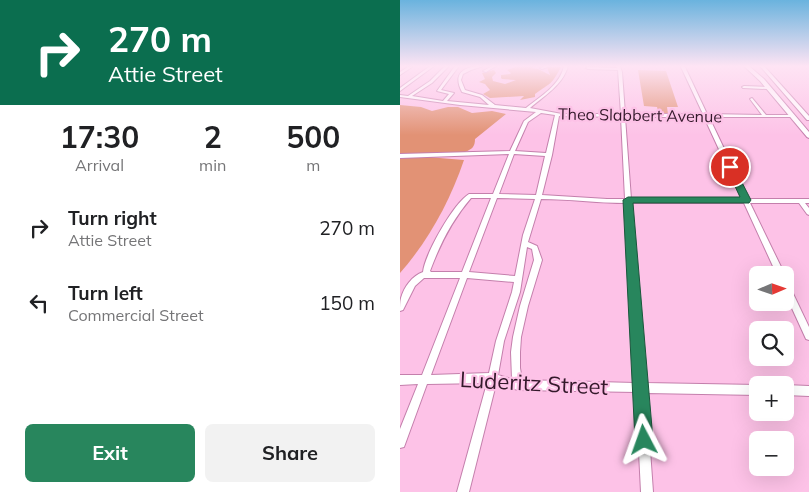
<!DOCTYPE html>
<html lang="en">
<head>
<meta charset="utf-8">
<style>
  body { margin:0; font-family:Mulish,sans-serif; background:#f2f2f2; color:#202124; height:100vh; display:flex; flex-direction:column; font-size:19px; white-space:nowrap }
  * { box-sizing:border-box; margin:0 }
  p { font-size:16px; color:#757577 }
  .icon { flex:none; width:28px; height:28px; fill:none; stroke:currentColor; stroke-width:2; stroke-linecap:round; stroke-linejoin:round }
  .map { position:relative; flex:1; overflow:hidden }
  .details { display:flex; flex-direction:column; background:#fff; width:400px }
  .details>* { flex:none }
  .banner { background:#0b6e4f; color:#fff; overflow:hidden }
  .needle { width:32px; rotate:88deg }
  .controls { position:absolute; left:349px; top:266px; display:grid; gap:10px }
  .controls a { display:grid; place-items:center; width:45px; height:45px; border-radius:8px; background:#fff; box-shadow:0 5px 20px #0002; font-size:25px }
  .pin { position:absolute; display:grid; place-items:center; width:42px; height:42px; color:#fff; margin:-21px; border:2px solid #fff; border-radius:50%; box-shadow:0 1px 5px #0007 }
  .me { position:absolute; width:55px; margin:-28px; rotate:356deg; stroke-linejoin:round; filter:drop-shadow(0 0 4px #0008) }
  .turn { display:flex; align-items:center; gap:18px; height:105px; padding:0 25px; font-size:22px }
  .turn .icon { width:65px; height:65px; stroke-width:2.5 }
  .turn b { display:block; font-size:35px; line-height:42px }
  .eta { display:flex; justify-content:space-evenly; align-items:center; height:85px; text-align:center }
  .eta b { font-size:30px; font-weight:700; line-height:35px }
  .cta { display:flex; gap:10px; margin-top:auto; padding:10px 25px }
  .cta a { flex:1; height:58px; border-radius:8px; background:#28865d; color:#fff; font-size:20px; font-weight:700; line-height:58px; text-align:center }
  .cta a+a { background:#f2f2f2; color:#202124 }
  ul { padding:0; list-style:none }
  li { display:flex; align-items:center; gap:15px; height:75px; padding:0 25px }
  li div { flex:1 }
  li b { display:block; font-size:19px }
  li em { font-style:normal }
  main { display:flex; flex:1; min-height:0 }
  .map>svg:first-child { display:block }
  .green { fill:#e29275 }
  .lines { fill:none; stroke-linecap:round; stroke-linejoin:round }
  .minor-casing { stroke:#c47fac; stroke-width:2 }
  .secondary-casing { stroke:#c47fac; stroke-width:2 }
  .minor { fill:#fff; fill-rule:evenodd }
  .secondary { fill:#fff; fill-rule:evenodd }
  .route { fill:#28865d; stroke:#1a573c }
  .labels { text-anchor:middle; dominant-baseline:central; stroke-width:4.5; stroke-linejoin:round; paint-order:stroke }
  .far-street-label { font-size:16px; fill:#34192b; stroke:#fdc2e7 }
  .near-street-label { font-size:22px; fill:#34192b; stroke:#fdc2e7 }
</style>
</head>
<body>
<main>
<section class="details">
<div class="banner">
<div class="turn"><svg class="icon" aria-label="right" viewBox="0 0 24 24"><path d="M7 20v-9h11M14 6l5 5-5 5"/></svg><div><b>270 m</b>Attie Street</div></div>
</div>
<div class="eta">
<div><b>17:30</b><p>Arrival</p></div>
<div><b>2</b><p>min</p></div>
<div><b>500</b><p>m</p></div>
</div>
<ul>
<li><svg class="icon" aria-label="right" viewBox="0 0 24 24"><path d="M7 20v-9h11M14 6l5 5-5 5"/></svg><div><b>Turn right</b><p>Attie Street</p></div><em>270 m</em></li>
<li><svg class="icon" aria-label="left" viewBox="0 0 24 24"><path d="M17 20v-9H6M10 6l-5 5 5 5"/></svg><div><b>Turn left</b><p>Commercial Street</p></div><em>150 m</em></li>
</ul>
<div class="cta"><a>Exit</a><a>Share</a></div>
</section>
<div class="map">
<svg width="409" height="492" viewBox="0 0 409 492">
  <rect width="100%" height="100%" fill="#fdc2e7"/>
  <g class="green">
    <path d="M118,66h17l-4,2 7,1 12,6 -3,-8h14c-10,19 -10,15 -26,27v3l-15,3 4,-4 -34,2 -7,-4 7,-4 -5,-6 -6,-2 6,-3 -3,-6 12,-3 2,3 -4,4 1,4 12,3 11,-4 -14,-1 -1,-1v-3l9,-1 1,-1 -4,-3z"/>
    <path d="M238,70l28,1 12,36h-11l1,7h-9l-2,-7 -13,-1z"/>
    <path d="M0,105l21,2 11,4 16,-4h10l14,6 20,-2 14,3 -31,25c0,8 -3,10 -10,13l-65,2z"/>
    <path d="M15,156l49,4c-14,41 -35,80 -64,113v-115z"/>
  </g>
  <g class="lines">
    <defs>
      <g id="minor">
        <path d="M6,66l6,1 -12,8v-3l8,-5z"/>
        <path d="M30,66h4l-34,25v-3z"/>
        <path d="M45,66h4l-17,17 -20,13 31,5 6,-7 -12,-3 18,-25h4l-18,24 13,3 -7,8 42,4 -9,-8 -18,-5c-10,-19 2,-26 21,-26l-12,4 -8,4 -2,6 4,10 17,5 13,10 31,3c15,-12 34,-23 38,-42h4c-5,19 -24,30 -38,42l32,6h59l-3,-44 -30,-1 -2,-1 2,-1 29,1 -1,-2h4l2,6 3,42h78l-22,-47 2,-1 2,1 22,47 55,1 -12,-16 2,-1 14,17h26l2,1 -2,1h-83l39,82h61v4h-4l4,5v7l-2,-1 -8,-11h-49l35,72h-8l-33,-72h-113l14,180 113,2v10l-112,-2 7,99h-12l-5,-100 -118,-2 -22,-6 -27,108h-12l30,-109 -60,1 -23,63 -4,1v-19l18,-45 -18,1v-10h22l38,-97h-36l-9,8 -12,24 -3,1c0,-5 0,-9 1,-13 3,-11 11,-22 22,-26 2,-18 30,-68 46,-78h24l16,-40 -109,4v-4l110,-3 14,-30 12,-9 -76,-7 -60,-8v-2l8,1 22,-15zM141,113l14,2 -9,38 -31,-2 13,-29zM159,116l62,1 4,82h-18l-65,-4 10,-40zM225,117h79l38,82h-111zM114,154l31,2 -9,39 -37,-1zM71,198h20l-29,74h-31l-1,-1c10,-27 22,-51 41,-73zM97,198l38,1 -12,36 -8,41 -46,-4zM141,199c28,0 56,4 84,4l10,180 -113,-3 -2,-12v-16l1,-15 7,-31 14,-46 -5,-14 -9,-4zM127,247l5,2 2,11 -14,46 -7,31 -2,15 1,27 -14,-4 6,-34 16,-49zM67,278l47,4 -2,10 -16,49 -7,32 -58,2z"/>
        <path d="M92,66h4l-10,6 -3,-1z"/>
        <path d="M145,66h5l-8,3 -2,-1z"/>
        <path d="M360,66h4l45,50v4h-2z"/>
        <path d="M344,86l23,1 2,1 -2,1 -24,-1 -1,-1z"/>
        <path d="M385,282l3,1 21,44v13l-3,-1 -21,-46z"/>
        <path d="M385,385l24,1v10l-24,-1z"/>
      </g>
      <path id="secondary" d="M344,66h5l15,13 45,53v6l-2,-1 -47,-56z"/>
    </defs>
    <use href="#minor" class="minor-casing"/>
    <use href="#secondary" class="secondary-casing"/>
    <use href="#minor" class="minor"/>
    <use href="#secondary" class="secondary"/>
  </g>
  <linearGradient id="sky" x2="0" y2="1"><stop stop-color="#6ab3de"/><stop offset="0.49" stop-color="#fee4f4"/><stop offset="1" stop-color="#fee4f4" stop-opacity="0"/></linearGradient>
  <rect width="409" height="135" fill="url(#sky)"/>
  <path class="route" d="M330,164l4,3 17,33 -2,3h-116l20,237 -2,6 -7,3 -6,-3 -3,-6 -12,-240 5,-3h112l-14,-30z"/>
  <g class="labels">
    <g class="far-street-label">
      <text transform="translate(240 115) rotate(1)">Theo Slabbert Avenue</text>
    </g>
    <g class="near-street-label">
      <text transform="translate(134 383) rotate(3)">Luderitz Street</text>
    </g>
  </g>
</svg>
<div class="controls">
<a><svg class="needle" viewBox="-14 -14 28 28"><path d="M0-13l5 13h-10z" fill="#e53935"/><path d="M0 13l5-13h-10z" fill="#757577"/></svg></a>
<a><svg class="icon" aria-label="search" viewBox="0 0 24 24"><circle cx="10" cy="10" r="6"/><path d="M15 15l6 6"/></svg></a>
<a>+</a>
<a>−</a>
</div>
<div class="pin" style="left:330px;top:167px;background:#d93025"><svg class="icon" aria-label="arrive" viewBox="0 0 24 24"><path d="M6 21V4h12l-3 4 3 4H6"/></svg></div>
<svg class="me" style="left:244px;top:440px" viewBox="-20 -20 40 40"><path d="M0-17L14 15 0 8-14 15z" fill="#28865d" stroke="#fff" stroke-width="4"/></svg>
</div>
</main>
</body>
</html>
